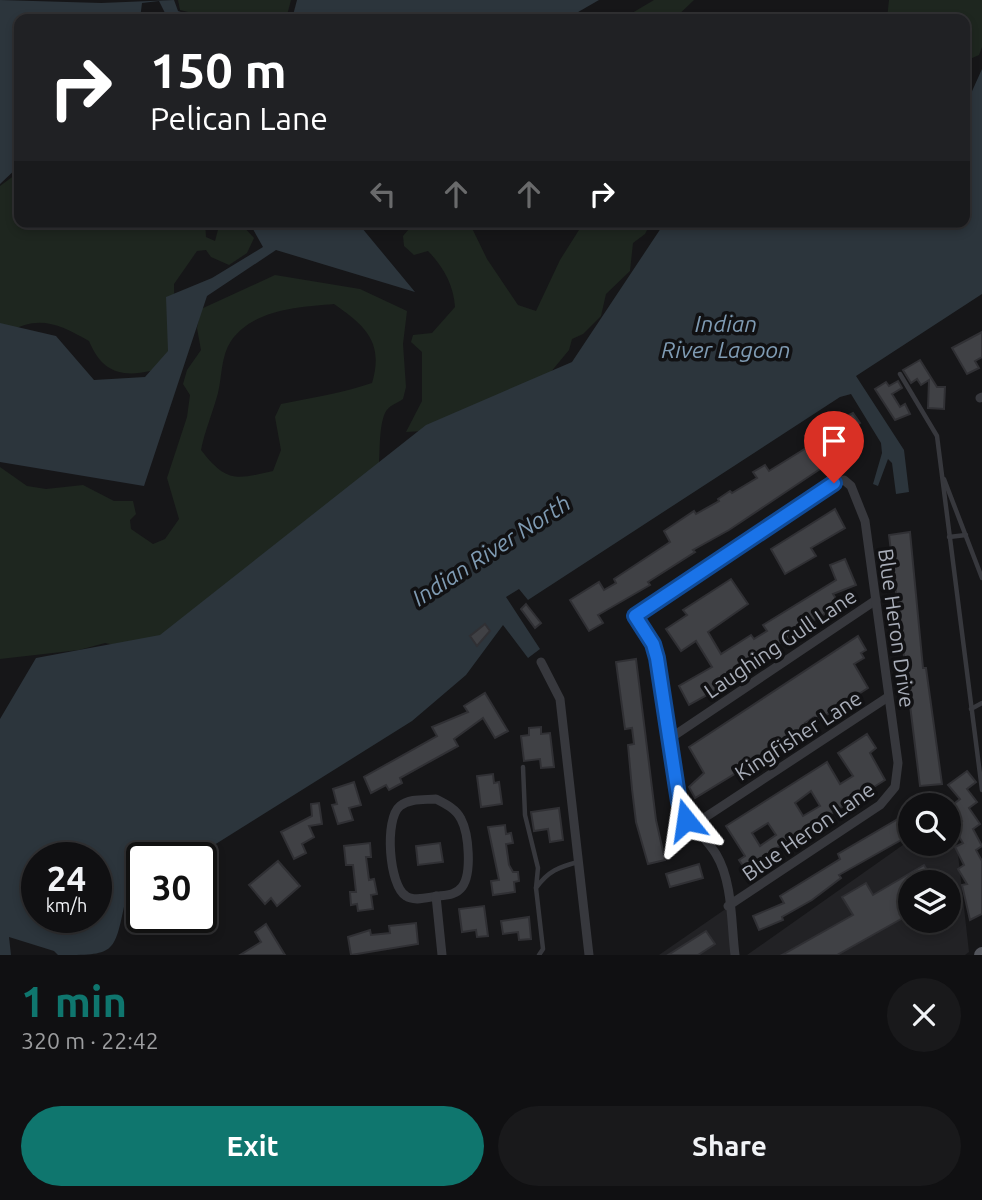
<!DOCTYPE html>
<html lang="en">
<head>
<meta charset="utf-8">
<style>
  body { margin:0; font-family:Ubuntu,sans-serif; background:#19191b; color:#f1f3f6; height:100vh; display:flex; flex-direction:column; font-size:26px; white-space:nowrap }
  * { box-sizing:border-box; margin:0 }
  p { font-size:23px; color:#9c9d9f }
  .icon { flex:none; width:38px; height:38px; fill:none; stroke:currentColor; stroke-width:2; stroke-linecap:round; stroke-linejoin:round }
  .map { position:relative; height:955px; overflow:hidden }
  .sheet { display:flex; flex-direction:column; background:#101012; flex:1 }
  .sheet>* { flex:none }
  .banner { position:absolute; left:14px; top:14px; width:956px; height:214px; border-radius:14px; box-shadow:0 4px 10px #0003,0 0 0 2px #303032; background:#202124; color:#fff; overflow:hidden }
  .buttons { position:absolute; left:898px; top:793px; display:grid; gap:14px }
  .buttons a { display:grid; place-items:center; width:63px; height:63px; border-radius:50%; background:#101012; box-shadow:0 4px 10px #0003,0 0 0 2px #303032; font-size:35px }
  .speed { position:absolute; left:21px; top:842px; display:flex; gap:14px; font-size:35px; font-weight:700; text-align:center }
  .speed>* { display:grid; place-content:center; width:91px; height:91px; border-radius:50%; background:#101012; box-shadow:0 4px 10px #0003,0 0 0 2px #303032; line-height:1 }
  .speed small { font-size:18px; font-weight:400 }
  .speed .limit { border:4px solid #111; border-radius:10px; background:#fff; color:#111 }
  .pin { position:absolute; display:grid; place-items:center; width:60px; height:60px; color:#fff; margin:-72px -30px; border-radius:50% 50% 50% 0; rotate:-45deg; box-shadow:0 0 7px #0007 }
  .pin .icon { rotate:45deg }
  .me { position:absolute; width:77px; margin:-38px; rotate:345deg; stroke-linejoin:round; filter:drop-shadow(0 0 5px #0008) }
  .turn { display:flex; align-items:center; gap:24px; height:147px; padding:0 21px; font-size:32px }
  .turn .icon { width:91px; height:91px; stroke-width:2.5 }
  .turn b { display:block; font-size:49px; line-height:60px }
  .lanes { display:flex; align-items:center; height:66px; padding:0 21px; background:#0003; justify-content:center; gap:35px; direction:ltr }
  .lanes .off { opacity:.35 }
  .round { display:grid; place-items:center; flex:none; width:74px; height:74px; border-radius:37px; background:#19191b }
  .overview { display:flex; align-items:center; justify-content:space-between; height:119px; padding:0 21px }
  h1 { font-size:42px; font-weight:600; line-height:52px; color:#0f766e }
  .button { display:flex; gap:14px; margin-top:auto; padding:14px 21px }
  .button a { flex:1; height:80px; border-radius:42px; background:#0f766e; color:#fff; font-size:28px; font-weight:600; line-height:80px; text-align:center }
  .button a+a { background:#19191b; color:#f1f3f6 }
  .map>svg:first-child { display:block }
  .built { fill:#222225; fill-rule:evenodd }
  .green { fill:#1e261f; fill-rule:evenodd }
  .water { fill:#2c353c; fill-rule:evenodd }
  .building { fill:#404145; stroke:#303034; stroke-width:2; fill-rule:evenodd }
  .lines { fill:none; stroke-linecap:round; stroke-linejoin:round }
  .lane { stroke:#37383d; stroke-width:4.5 }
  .street { stroke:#37383d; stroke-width:9 }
  .primary { stroke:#53555c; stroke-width:14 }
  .route-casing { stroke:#114b97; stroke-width:18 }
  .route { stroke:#1a73e8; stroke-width:12 }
  .labels { text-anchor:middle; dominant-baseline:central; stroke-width:7; stroke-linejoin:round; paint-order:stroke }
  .street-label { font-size:21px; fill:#a8adb8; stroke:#111113 }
  .water-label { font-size:23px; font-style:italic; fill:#7f9bb3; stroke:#111113 }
</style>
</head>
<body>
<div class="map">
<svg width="982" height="955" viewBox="0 0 982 955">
  <rect width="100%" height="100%" fill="#161618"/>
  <g class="built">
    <path d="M953,810l16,142 -4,3h-218l163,-115v4h38l1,-30zM910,882h38v38h-38z"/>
    <path d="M727,908l6,47h-74z"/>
  </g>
  <g class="green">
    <path d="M178,0h113l-5,19h-70l-36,-9z"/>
    <path d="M654,0h40l-20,19h-52z"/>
    <path d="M889,0h93v47l-3,8 -9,4v40l-6,10v-90h-77z"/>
    <path d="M19,172v50h186l1,15 9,4 4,-15 22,-2 13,14 -7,15 -18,12 -18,-8 -5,-7 -9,1 -23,33 1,62 -22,28 -3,-3c-31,7 -49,-1 -61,-30 -28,-16 -50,-27 -80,-9l-9,-3v-143z"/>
    <path d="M415,222h54l18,37 31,46 18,6 24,-51 24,-38h67l-6,12 -12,9 -3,28 -24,23 -5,22 -18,18 -11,5 -3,11 -19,23 -127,58 -17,1 16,-31v-49l-11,-10 2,-7 19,-2 23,-26c-1,-21 -12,-41 -27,-56l-14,4 -10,-9 -1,-10z"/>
    <path d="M275,275l85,14 47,22 -4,33 3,43 -3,12c-7,5 -14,6 -18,14 -6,13 -5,38 -6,52l-200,168 -64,12 -10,-2 -26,7 -79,9v-192l27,19 19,3 37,-4 31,16h19l3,13 -6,6 1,9 22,15 12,-5 14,-20 -12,-41 20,-61 3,-22 -7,-11 4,-14 14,-20 -4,-22 4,-19zM334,304c32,22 50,39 38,79 -30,10 -60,15 -91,21l-6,13 6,33 -8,21c-38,9 -47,11 -72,-21 4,-20 12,-38 17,-57 4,-17 3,-37 13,-52 22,-32 69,-34 103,-37z"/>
  </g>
  <g class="water">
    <path d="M0,0l101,3 73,-3 4,11 23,8h-33l-9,-18 -17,2 -2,16h-121v147l-19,18z"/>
    <path d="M297,0h302l-33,19h-274z"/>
    <path d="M982,69v225l-126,82 48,74 5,42 -13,2 -4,-31 -4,-4 -10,27 -5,-2 9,-31 -1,-10 -30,-49 -11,3 -312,203 -9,-11 -13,8 34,52 -12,9 -25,-33 -37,50 -54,46 -217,136 -53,1v33l-17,11c-11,53 -10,53 -67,53l-4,-4 -45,-14 2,18h-11v-236l36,-61 124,-23 266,-210 146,-63 93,-140h299v-113zM37,858h59v59h-59z"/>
    <path d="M249,222h108l58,70 -139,-42 -69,46 -63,190 -144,-24v-139l56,13 38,44 51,-3 23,-26 -2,-54 46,-19 51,-31z"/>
  </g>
  <g class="building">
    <path d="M982,332v25l-7,4 4,7 -12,6 -15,-26z"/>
    <path d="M920,360l17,27h8l-1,22 -16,-1 1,-28 -8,5 -4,-6 -6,4 -8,-13z"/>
    <path d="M898,381l4,7 -10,6 8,13 5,-3 5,10 -15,6 -20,-31 11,-7 3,4z"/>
    <path d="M853,413l7,10 -15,10 8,14 -124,83 -36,20 2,2 -47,30 2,3 -52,30 5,8 -14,8 -19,-31 29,-18 5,8 12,-7 -2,-4 56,-37 -6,-11 30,-20 2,3 23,-13 -1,-2 12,-8 2,2 25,-15 -4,-6 12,-7 4,6 42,-26 -6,-9z"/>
    <path d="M835,509l10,19 -34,20 5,8 -31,18 -14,-25z"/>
    <path d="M910,532l13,136h3l16,116 -22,2 -31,-251z"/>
    <path d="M845,559l11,26 -23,9 7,11 -36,21 1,2 -37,22 -52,36 2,3 -29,16 -10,-19 33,-19 -16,-26 -15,10 -15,-22 21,-14 -4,-5 48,-31 17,25 -40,28 13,22 30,-19 3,4 13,-8 -4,-6 73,-45 -6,-15z"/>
    <path d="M526,604l15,19 -6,5 -14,-19z"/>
    <path d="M485,624l5,7 -13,15 -7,-10z"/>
    <path d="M858,636l8,14 -5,3 3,5 -10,6 14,24 -51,33 -3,-4 -9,6 2,4 -11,6 1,3 -102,62 -6,-11 15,-14 -15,-26z"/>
    <path d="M636,659l20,161 9,40 -17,4 -12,-42 -4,-33 -4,-44 6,-1 -2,-16 -7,1 -9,-67z"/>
    <path d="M485,693l23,38 -13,7 -12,-20 -29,21 4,7 -58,32 2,5 -13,7 -3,-5 -15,8 -7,-16 73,-41 -5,-9 36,-15 -4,-6z"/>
    <path d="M541,727v7l9,-1 4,34 -13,1 -1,-9 -16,2 -3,-25 8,-1v-7z"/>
    <path d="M867,734l9,14 -6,5 15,27 -113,71 2,3 -27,18 -8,-12 6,-4 -19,-30 101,-64 13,22 13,-8 -15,-23zM811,791l9,15 -17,10 -8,-13zM768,823l8,12 -16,11 -8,-13z"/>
    <path d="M967,771l9,11 -9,7 10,13 -8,6 11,16 -7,5 9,17 -6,4 6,11v53l-12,6 -8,-35 5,-1 -9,-15 6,-4 -9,-18 8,-4 -10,-16 9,-6 -12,-14 10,-8 -12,-14z"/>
    <path d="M493,774l1,9 5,-1 3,22 -21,3 -4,-31z"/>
    <path d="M354,782l7,23 -12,3 4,12 -15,4 -6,-19 5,-1 -4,-15z"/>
    <path d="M319,803l3,21 -13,2 5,11 -12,7 4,9 -12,6 -13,-27 31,-16 -1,-12z"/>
    <path d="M559,808l4,32 -13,2 -2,-13 -14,2 -3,-19z"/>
    <path d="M910,812v23l-71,40 2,3 -29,22 -30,17 1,3 -24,10 -6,-14 31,-13 -4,-7 60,-37 -2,-5z"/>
    <path d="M505,825l1,9 5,-1 2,10 -7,1 3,21 4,7h5l1,9 -5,1 1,10 -22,3 -2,-14 8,-1 -11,-53z"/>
    <path d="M370,843l1,14h-5l3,23 5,-1 3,15 -6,1 2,14 -15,2 -1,-7 -6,1 -1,-13h6l-3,-27h-7l-2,-19z"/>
    <path d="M440,843l3,19 -25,3 -2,-19z"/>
    <path d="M278,861l22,25 -23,20 -6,-8 -6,6 -16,-19z"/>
    <path d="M699,864l4,14 -33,9 -4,-13z"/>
    <path d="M924,865l10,17h-24v32l-73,41h-55l71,-40 -11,-18 24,-14 7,12z"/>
    <path d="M484,906l4,30 -11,1 -1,-7 -14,2 -3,-23z"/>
    <path d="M529,917l2,22 -12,1 -1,-8 -15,2 -2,-13z"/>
    <path d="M416,923l2,21 -67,11 -3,-18 22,-7 1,5 19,-2 -1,-7z"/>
    <path d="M266,924l19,31h-45l21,-13 -6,-10z"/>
    <path d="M706,931l9,13 -17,11h-30z"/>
  </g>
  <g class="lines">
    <g class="lane">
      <path d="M900,374l37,62 45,354"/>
      <path d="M944,479l38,99"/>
      <path d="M949,537l17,-2"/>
      <path d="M971,709l11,-6"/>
      <path d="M523,767l2,48 13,53 -2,20"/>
      <path d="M539,955l4,-6 -7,-61c12,-17 23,-21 42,-26"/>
    </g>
    <g class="street">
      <path d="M980,398l2,-1"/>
      <path d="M541,662l19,37 29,256"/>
      <path d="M669,739l207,-139"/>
      <path d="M436,799c10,5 20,10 25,20 8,15 11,55 1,68 -6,8 -15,8 -24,9 -9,1 -24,6 -32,0 -17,-10 -22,-77 -6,-90 10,-8 24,-6 36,-7z"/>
      <path d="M692,826l196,-129"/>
      <path d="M436,896l6,59"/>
      <path d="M728,906l152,-101 15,-18 3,-24 -33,-242 -14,-35 -7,-6 -10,3 -199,133 18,28 4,14 22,143c8,23 25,34 37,53 17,28 15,70 19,101"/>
    </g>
    <path class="primary" d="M981,955l1,-1"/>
  </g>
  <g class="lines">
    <defs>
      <path id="route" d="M686,820l-7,-18 -22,-144 -4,-14 -18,-28 199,-133"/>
    </defs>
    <use href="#route" class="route-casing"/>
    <use href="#route" class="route"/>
  </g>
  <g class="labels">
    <g class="street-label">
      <text transform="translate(897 628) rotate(82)">Blue Heron Drive</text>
      <text transform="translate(780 643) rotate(-34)">Laughing Gull Lane</text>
      <text transform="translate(798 735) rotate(-33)">Kingfisher Lane</text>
      <text transform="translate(808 831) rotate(-35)">Blue Heron Lane</text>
    </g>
    <g class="water-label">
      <text x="726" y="323">Indian<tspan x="726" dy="26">River Lagoon</tspan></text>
      <text transform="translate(491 550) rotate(-33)">Indian River North</text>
    </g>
  </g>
</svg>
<div class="buttons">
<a><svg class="icon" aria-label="search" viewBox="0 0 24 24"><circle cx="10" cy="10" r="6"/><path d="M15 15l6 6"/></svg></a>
<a><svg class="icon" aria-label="layers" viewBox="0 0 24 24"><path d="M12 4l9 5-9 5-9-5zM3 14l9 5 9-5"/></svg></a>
</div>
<div class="speed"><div>24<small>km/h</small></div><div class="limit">30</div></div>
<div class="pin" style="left:834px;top:483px;background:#d93025"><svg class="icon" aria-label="arrive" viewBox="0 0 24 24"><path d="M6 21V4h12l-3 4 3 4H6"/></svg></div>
<svg class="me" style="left:686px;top:820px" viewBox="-20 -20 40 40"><path d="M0-17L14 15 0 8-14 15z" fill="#1a73e8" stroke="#fff" stroke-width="4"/></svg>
<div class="banner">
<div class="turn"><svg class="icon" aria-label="right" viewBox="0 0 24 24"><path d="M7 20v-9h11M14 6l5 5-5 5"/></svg><div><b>150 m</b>Pelican Lane</div></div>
<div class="lanes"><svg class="icon off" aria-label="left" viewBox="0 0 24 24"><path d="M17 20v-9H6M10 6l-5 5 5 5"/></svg><svg class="icon off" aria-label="ahead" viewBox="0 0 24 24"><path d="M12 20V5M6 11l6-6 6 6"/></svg><svg class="icon off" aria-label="ahead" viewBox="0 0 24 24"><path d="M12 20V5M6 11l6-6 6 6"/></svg><svg class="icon" aria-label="right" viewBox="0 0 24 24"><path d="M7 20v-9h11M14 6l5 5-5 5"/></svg></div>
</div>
</div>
<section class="sheet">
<div class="overview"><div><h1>1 min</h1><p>320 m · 22:42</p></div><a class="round"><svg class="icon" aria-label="close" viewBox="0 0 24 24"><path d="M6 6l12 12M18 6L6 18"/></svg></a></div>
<div class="button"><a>Exit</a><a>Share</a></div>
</section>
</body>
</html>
